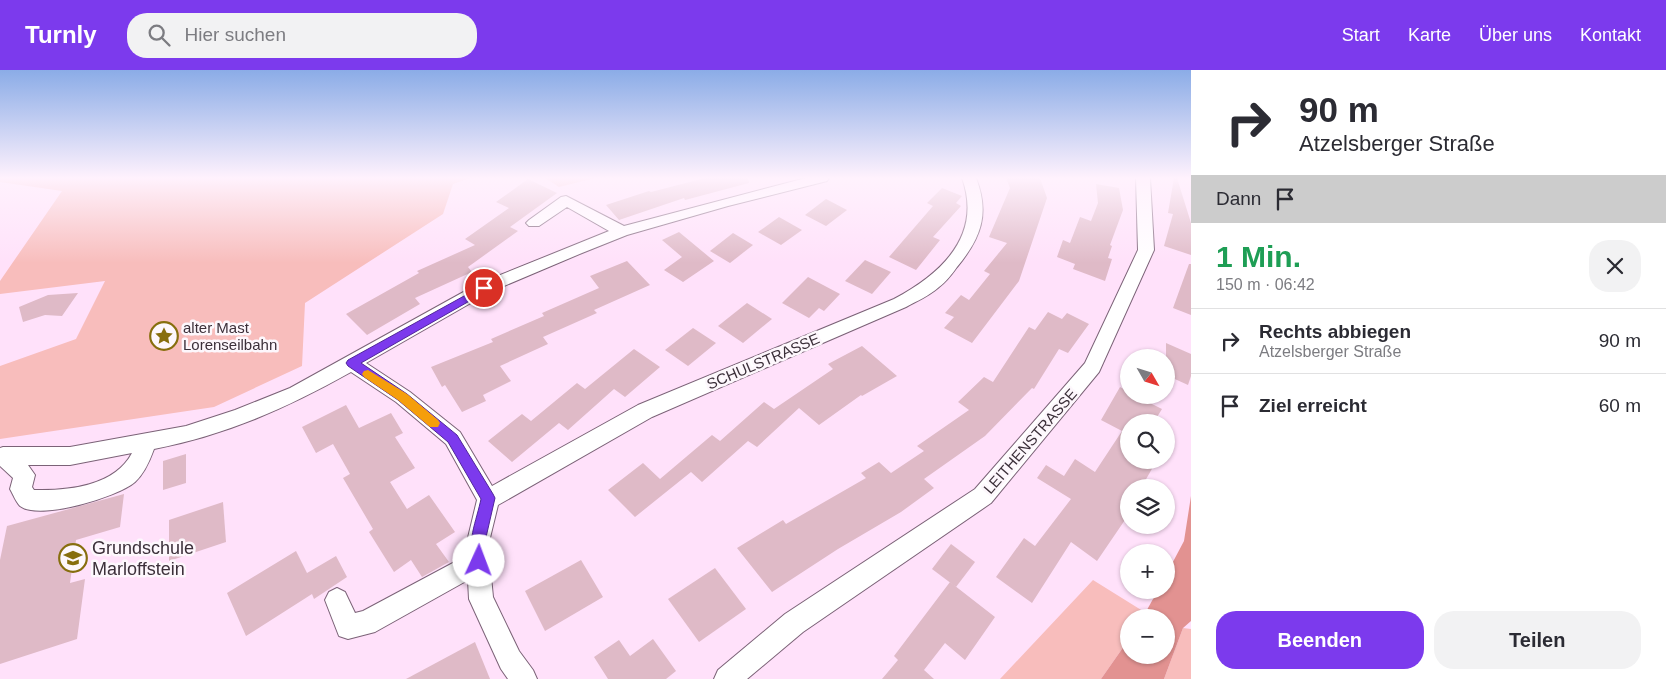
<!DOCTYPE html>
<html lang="de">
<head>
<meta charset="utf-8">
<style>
  body { margin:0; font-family:Arial,sans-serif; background:#f2f2f3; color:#2b2b33; height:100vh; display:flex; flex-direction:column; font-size:19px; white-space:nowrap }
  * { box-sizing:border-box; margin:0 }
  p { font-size:16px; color:#7c7c81 }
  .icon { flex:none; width:28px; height:28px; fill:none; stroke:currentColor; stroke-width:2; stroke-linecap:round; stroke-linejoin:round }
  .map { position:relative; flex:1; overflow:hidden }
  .details { display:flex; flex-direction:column; background:#fff; width:475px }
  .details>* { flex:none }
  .banner { background:#fff; color:#2b2b33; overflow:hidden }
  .needle { width:32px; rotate:129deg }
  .buttons { position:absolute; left:1120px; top:279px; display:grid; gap:10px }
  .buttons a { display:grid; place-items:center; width:55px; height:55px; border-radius:50%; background:#fff; box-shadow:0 1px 4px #0004; font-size:25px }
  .pin { position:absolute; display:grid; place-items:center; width:42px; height:42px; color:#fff; margin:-21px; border:2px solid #fff; border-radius:50%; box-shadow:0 1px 5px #0007 }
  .me { position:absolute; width:55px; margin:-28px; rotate:2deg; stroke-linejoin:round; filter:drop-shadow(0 0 4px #0008) }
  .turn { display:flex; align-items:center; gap:18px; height:105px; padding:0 25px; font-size:22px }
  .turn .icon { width:65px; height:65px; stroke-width:2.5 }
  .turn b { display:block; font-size:35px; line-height:42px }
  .then { display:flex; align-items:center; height:48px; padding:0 25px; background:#0003; gap:10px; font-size:19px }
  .round { display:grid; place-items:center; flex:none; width:52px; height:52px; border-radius:20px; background:#f2f2f3 }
  .head { display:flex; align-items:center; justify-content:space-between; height:85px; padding:0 25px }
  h1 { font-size:30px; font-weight:800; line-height:38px; color:#1e9e55 }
  .primary-button { display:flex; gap:10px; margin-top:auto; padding:10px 25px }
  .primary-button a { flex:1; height:58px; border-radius:20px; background:#7c3aed; color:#fff; font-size:20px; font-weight:800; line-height:58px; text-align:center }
  .primary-button a+a { background:#f2f2f3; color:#2b2b33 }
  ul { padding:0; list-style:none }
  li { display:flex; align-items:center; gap:15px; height:65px; padding:0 25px; border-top:1px solid #e1e1e2 }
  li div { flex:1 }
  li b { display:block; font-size:19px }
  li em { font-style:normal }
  header { display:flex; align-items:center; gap:30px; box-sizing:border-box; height:70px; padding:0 25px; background:#7c3aed; color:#fff }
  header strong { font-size:24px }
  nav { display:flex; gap:28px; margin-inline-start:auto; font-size:18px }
  .search { width:350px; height:45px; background:#f2f2f3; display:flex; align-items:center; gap:12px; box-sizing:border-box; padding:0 18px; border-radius:20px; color:#7c7c81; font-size:19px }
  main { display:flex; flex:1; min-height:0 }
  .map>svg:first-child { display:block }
  .green { fill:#f8bdbc }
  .forest { fill:#e29291 }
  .building { fill:#dfbac7 }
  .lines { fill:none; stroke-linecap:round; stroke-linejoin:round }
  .minor-casing { stroke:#7b6277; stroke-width:2 }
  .minor { fill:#fff; fill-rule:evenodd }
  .route { fill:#7c3aed; stroke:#51269a }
  .slow { fill:#f59e0b }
  .labels { text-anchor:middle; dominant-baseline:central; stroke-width:5; stroke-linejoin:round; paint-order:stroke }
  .poi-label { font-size:15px; fill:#3c303a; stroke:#fdf7fc; text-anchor:start }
  .street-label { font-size:15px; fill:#3c303a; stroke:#fdf7fc }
  .near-poi-label { font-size:18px; fill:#3c303a; stroke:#fdf7fc; text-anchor:start }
</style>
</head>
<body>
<header>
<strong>Turnly</strong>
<div class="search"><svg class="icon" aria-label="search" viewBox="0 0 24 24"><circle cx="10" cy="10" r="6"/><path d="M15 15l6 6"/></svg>Hier suchen</div>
<nav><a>Start</a><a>Karte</a><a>Über uns</a><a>Kontakt</a></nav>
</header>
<main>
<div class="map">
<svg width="1191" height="609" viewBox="0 0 1191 609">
  <rect width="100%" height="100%" fill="#ffe1fa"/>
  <g class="green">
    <path d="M0,108h470l-17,6 -10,30 -138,89 -3,63 -88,41 -214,32v-73l76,-27 29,-58 -105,13v-13l62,-90 -62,-9z"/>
    <path d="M545,108h50l-36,9z"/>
    <path d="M1093,510l53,33 -3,4 -14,1v21l-28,40h-101z"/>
    <path d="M1183,558l8,1v50h-27z"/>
  </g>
  <path class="forest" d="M1191,426v125l-8,7 -19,51h-63l28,-40v16h37v-37l-23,-1 15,-27h8v-15l18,-34z"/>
  <g class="building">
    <path d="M705,108h43l1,5 -64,17 -1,-2 -65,22 -13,-15 43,-14 2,1z"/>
    <path d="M1006,108h34l7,20 -28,83 -47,62 -28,-15 10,-11 -9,-4 16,-18 8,5 21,-26 -6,-3 23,-28 -18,-6 21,-49z"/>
    <path d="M1174,108h3l14,45v32l-27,-9 9,-32 -5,-1z"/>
    <path d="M528,109l29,14 -47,34 8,4 -50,36 4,5 -57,26 5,6 -53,31 -21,-21 73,-41 -2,-2 58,-26 -10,-6 44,-31 -13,-6z"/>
    <path d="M1096,114l23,4 4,22 -13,35 2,1 -4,12 4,1 -7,22 -32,-12 2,-5 -18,-7 6,-17 7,3 10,-26 11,4 7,-18z"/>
    <path d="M942,118l20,8 -6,7 5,3 -28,31 7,3 -24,30 -27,-13 44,-51 -6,-3z"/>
    <path d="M826,129l21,11 -21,16 -21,-11z"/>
    <path d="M779,147l23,13 -21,15 -23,-13z"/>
    <path d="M679,162l35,29 -31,21 -19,-12 18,-13 -20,-17z"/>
    <path d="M733,163l20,12 -23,18 -20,-12z"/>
    <path d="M865,190l26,12 -19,22 -27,-13z"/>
    <path d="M627,191l23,24 -56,25 3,3 -54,24 5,7 -48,22 11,15 -28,14 3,6 -24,11 -17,-27 -3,2 -11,-20 62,-25 -2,-3 53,-23 -2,-3 57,-25 -9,-12z"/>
    <path d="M1189,194h2v51l-18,-7z"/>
    <path d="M808,207l32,17 -16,17 -5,-3 -10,10 -27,-15z"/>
    <path d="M78,223l-16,23 -17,-1 -22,7 -4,-15 29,-12z"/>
    <path d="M747,233l25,16 -29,24 -25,-17z"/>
    <path d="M1048,242l14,7 5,-6 22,11 -21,29 -9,-4 -25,40 -2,-1 -47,48 -61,43 10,9 -33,24 -63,37 -66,43 -35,-44 46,-28 3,4 80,-46 -5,-5 18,-11 12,11 33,-22 -7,-5 52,-36 -11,-8 26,-25 9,5 36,-55 6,3z"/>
    <path d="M693,258l23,15 -28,23 -23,-16z"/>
    <path d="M1166,273l25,11v22l-3,9 -22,-10z"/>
    <path d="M862,276l35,30 -35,20 -1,-1 -42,30 -20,-17 -42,39 -9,-6 -46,41 -11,-10 -56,45 -27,-27 35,-27 17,16 52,-44 8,6 44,-39 10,7 59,-40 -5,-5z"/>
    <path d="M634,279l26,18 -35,30 -11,-8 -46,41 -9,-7 -47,39 -24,-21 34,-27 9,7 46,-38 8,6z"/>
    <path d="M1120,317l9,5v3h5l28,14 -8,13h-25v38h28l-16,28h-12v26l-32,47 -26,-19 -39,61 -36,-26 28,-39 11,8 36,-47 -34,-21 9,-13 18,11 11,-17 20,13 27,-41 -21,-11z"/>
    <path d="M346,335l13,23 32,-15 12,20 -8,4 20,31 -25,14 17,27 22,-14 26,37 -19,12 13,18 -27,15 -11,-17 -17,12 -25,-40 4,-3 -30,-51 7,-4 -17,-30 -17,9 -14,-26z"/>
    <path d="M186,384v29l-23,7v-29z"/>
    <path d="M124,424l-4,33 -44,13 -6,43 15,-4 -8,60 -77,25v-104l7,-34z"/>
    <path d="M223,432l3,40 -57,19v-41z"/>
    <path d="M951,474l24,18 -19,25 -24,-18z"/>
    <path d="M296,481l11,22 29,-17 11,21 -33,22 -2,-5 -66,42 -19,-43z"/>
    <path d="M581,490l22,37 -58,34 -20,-40z"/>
    <path d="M715,498l31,41 -47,33 -31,-43z"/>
    <path d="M950,512l45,35 -30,43 -20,-17 -21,27 10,9h-52l16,-19 -4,-4z"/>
    <path d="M653,569l23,32 -10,8h-58l-14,-22 25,-17 11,16z"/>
    <path d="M475,572l15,37h-84z"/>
  </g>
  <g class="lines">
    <defs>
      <g id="minor">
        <path d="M806,108h23l-2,3 -99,25 -101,29 -45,18 -92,39 -124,71 44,29 50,40 32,54 146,-81 256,-106c47,-25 89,-63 68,-121h14c14,36 5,60 -19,89 -5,7 -11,15 -18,20 -10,9 -22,14 -33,20l-254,110 -154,88 -10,41 5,51 26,54 14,19 4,9h-29l-7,-10 -32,-70 -1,-19 -93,52 -27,7 -9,-3 -14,-36 4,-8 8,-4 8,4 10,21 8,-2 103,-55v-10l11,-46 -31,-56 -50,-42 -45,-30c-64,36 -125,63 -197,77 -4,11 -10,25 -19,33 -17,15 -96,39 -115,24 -4,-4 -7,-12 -10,-17l3,-11 -13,-12v-18l3,-1h67l116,-21 49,-16 55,-22 188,-104 131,-53 -42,-24 -28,19h-10l-3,-3 3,-3 32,-23 5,-1 58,30zM132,383c-17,33 -64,38 -98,37l-2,-3 3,-12 -7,-10h42z"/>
        <path d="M1136,108h14l4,72 -55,122 -108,131 -188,129 -56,47h-33l4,-9 67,-56 190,-125 110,-126 53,-113z"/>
      </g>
    </defs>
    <use href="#minor" class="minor-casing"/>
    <use href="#minor" class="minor"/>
  </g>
  <linearGradient id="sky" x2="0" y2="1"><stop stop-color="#8bace7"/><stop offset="0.56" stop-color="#fff2fd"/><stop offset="1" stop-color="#fff2fd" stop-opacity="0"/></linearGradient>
  <rect width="1191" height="193" fill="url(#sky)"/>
  <path class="route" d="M484,215l5,3 -2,3 -126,72 46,31 50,41 36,59 2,4 -11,48 2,15 -2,5 -5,2 -5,-2c-9,-20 3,-47 7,-67l-33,-57 -50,-42 -50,-34 -2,-3 2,-3z"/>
  <path class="slow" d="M368,300l39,24 31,26 2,3 -2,4h-8l-32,-27 -34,-23 -2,-3 2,-3z"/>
  <defs>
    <symbol id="sight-ring" viewBox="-11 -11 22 22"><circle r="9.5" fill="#fdf7fc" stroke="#876e0e" stroke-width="1.5"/><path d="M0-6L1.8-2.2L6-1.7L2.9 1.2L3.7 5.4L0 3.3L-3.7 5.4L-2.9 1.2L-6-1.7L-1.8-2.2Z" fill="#876e0e"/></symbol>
    <symbol id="school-ring" viewBox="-11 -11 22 22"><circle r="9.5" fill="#fdf7fc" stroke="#876e0e" stroke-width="1.5"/><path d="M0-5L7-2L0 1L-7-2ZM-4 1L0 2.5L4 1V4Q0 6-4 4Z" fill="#876e0e"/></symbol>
  </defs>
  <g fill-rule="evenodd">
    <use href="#sight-ring" x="148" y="250" width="32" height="32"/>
    <use href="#school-ring" x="57" y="472" width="32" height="32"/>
  </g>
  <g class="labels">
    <g class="poi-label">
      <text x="183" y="257">alter Mast<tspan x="183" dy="17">Lorenseilbahn</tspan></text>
    </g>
    <g class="street-label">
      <text transform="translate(763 291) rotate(-23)">SCHULSTRASSE</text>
      <text transform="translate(1030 371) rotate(-49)">LEITHENSTRASSE</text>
    </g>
    <g class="near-poi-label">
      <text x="92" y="478">Grundschule<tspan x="92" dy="21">Marloffstein</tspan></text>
    </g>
  </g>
</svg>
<div class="buttons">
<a><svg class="needle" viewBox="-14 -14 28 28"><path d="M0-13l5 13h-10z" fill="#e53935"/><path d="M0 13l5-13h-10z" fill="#7c7c81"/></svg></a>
<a><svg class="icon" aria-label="search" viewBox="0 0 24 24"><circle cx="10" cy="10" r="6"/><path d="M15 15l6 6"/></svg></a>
<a><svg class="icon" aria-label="layers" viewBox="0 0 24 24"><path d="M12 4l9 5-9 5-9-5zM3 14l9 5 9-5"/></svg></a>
<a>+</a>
<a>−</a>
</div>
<div class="pin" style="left:484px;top:218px;background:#d93025"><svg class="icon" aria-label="arrive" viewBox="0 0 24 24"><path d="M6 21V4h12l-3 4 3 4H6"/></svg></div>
<svg class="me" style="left:479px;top:491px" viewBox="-20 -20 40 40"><circle r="19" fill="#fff"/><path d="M0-13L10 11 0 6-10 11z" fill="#7c3aed"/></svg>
</div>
<section class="details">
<div class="banner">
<div class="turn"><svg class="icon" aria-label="right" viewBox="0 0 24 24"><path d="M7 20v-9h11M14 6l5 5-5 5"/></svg><div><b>90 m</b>Atzelsberger Straße</div></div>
<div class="then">Dann<svg class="icon" aria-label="arrive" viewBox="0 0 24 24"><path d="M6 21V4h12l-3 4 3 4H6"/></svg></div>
</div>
<div class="head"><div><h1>1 Min.</h1><p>150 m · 06:42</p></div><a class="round"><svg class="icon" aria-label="close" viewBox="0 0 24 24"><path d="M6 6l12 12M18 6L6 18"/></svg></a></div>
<ul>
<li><svg class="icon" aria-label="right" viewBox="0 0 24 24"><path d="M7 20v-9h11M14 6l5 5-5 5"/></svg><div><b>Rechts abbiegen</b><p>Atzelsberger Straße</p></div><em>90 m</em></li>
<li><svg class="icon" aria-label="arrive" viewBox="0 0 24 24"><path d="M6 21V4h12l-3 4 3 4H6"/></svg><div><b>Ziel erreicht</b></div><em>60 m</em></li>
</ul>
<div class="primary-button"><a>Beenden</a><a>Teilen</a></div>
</section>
</main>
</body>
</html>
